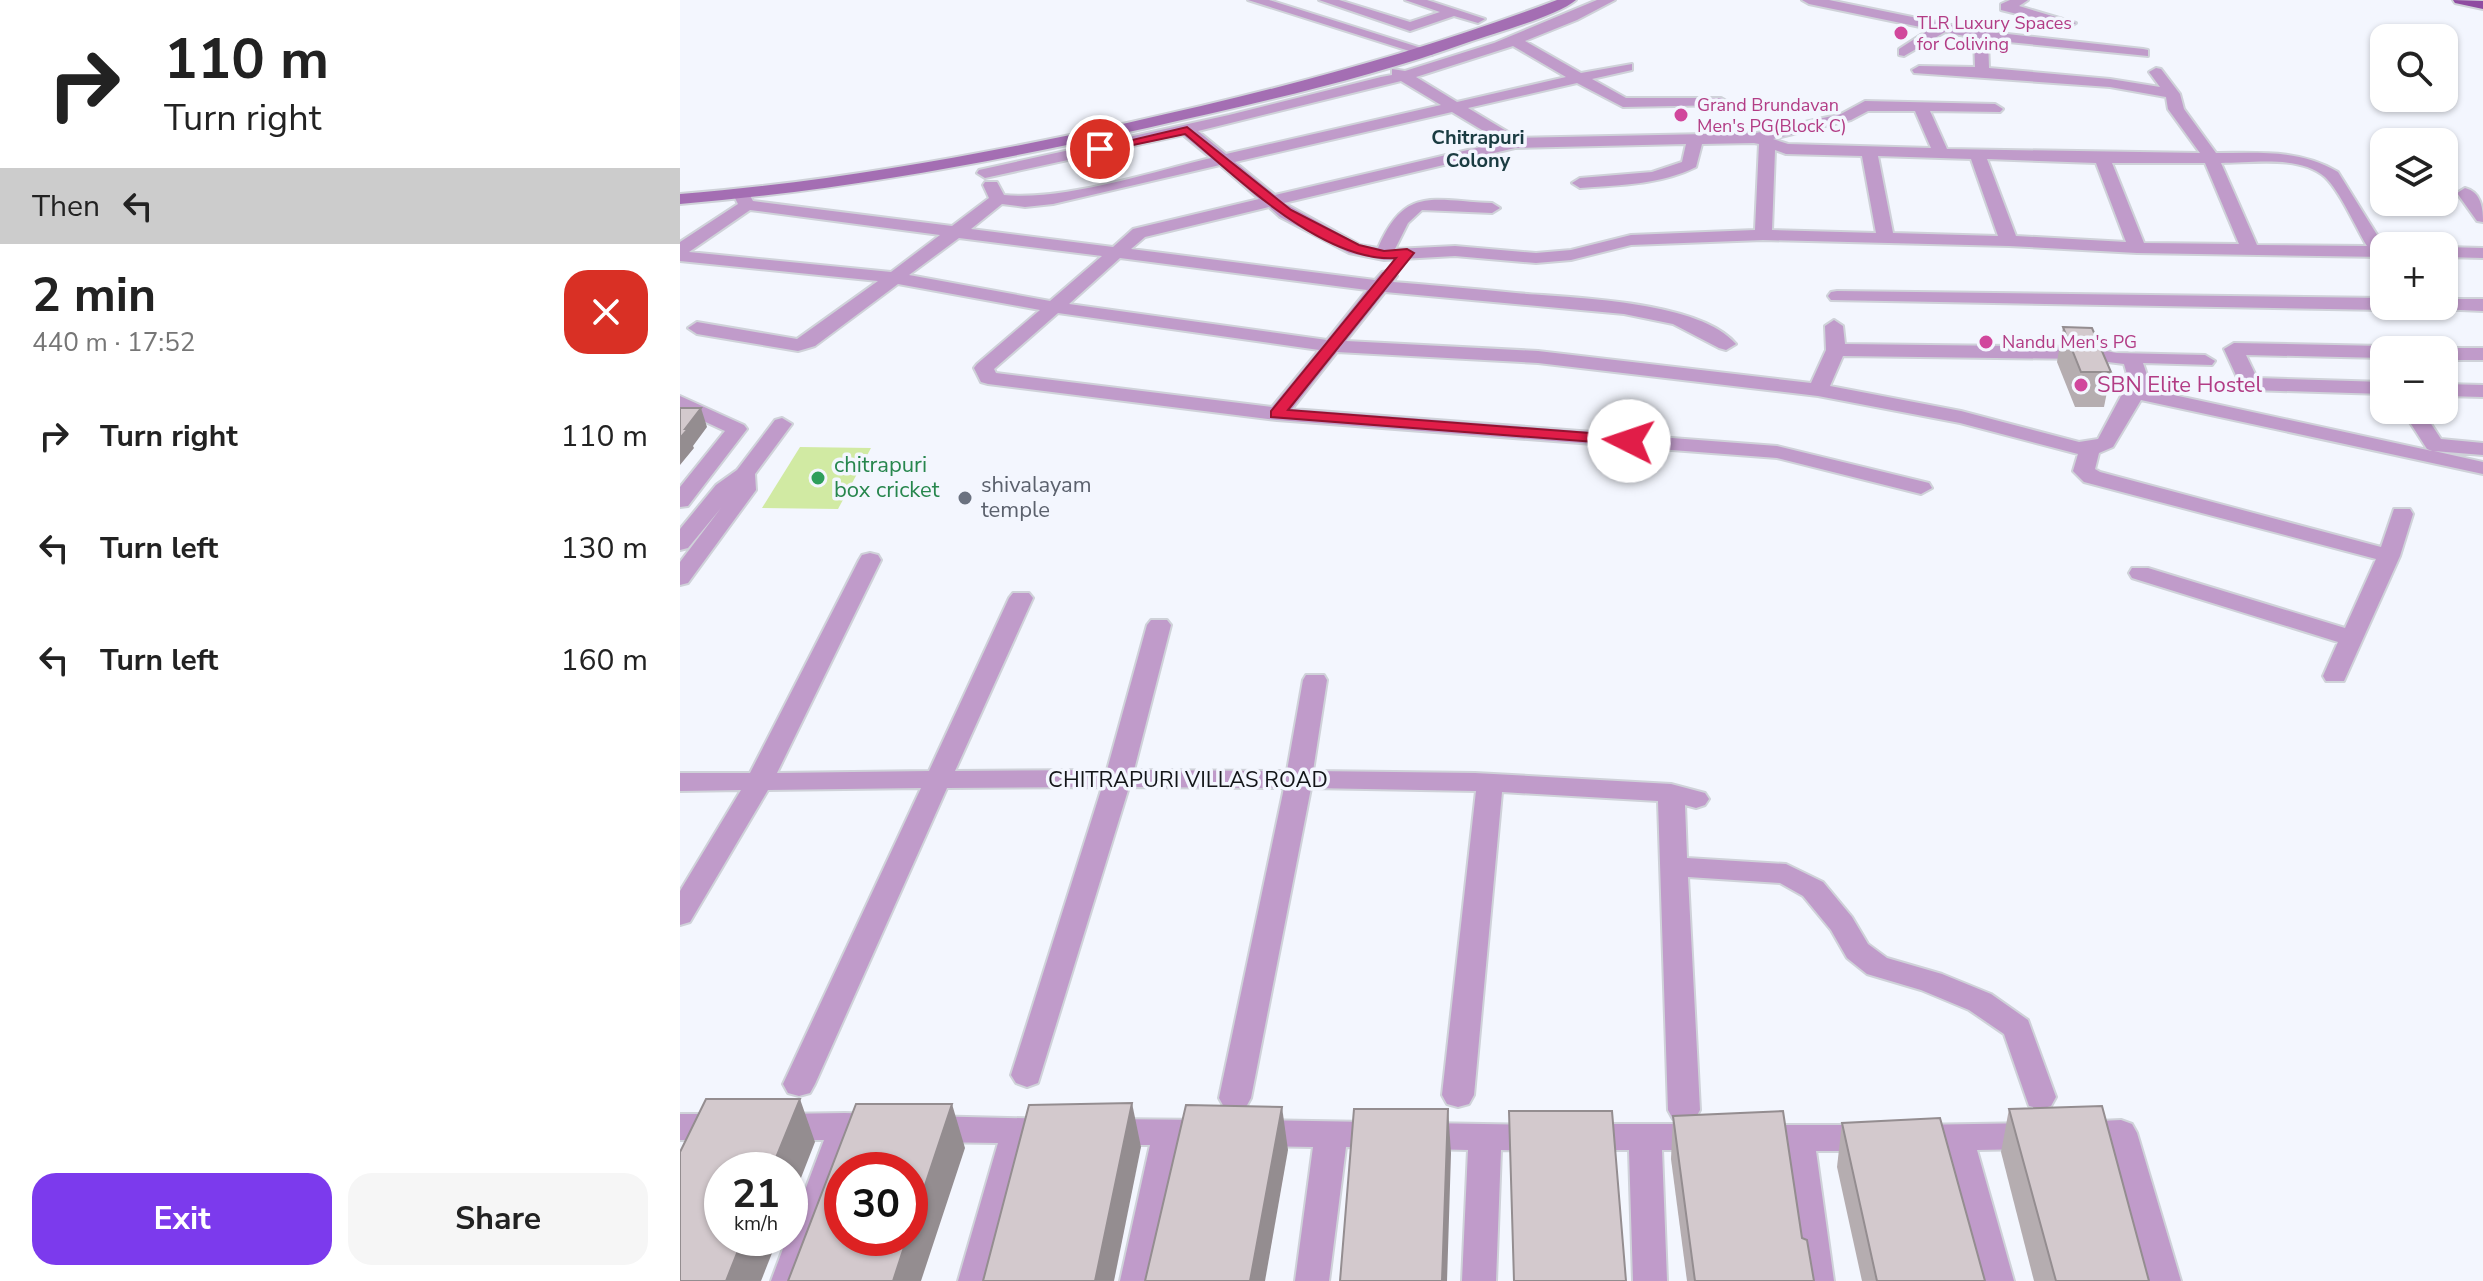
<!DOCTYPE html>
<html lang="en">
<head>
<meta charset="utf-8">
<style>
  body { margin:0; font-family:"Nunito Sans",sans-serif; background:#f6f6f6; color:#222; height:100vh; display:flex; flex-direction:column; font-size:30px; white-space:nowrap }
  * { box-sizing:border-box; margin:0 }
  p { font-size:26px; color:#767676 }
  .icon { flex:none; width:44px; height:44px; fill:none; stroke:currentColor; stroke-width:2; stroke-linecap:round; stroke-linejoin:round }
  .map { position:relative; flex:1; overflow:hidden }
  .drawer { display:flex; flex-direction:column; background:#fff; width:680px }
  .drawer>* { flex:none }
  .top-card { background:#fff; color:#222; overflow:hidden }
  .controls { position:absolute; left:1690px; top:24px; display:grid; gap:16px }
  .controls a { display:grid; place-items:center; width:88px; height:88px; border-radius:16px; background:#fff; box-shadow:0 2px 6px #0004; font-size:40px }
  .speed { position:absolute; left:24px; top:1152px; display:flex; gap:16px; font-size:40px; font-weight:700; text-align:center }
  .speed>* { display:grid; place-content:center; width:104px; height:104px; border-radius:50%; background:#fff; box-shadow:0 2px 6px #0004; line-height:1 }
  .speed small { font-size:20px; font-weight:400 }
  .speed .limit { border:12px solid #d22; background:#fff; color:#111 }
  .pin { position:absolute; display:grid; place-items:center; width:68px; height:68px; color:#fff; margin:-34px; border:4px solid #fff; border-radius:50%; box-shadow:0 2px 8px #0007 }
  .me { position:absolute; width:88px; margin:-44px; rotate:274deg; stroke-linejoin:round; filter:drop-shadow(0 0 6px #0008) }
  .turn { display:flex; align-items:center; gap:28px; height:168px; padding:0 32px; font-size:36px }
  .turn .icon { width:104px; height:104px; stroke-width:2.5 }
  .turn b { display:block; font-size:56px; line-height:68px }
  .then { display:flex; align-items:center; height:76px; padding:0 32px; background:#0003; gap:16px; font-size:30px }
  .round { display:grid; place-items:center; flex:none; width:84px; height:84px; border-radius:24px; background:#f6f6f6 }
  .overview { display:flex; align-items:center; justify-content:space-between; height:136px; padding:0 32px }
  h1 { font-size:48px; font-weight:700; line-height:60px }
  .button { display:flex; gap:16px; margin-top:auto; padding:16px 32px }
  .button a { flex:1; height:92px; border-radius:24px; background:#7c3aed; color:#fff; font-size:32px; font-weight:700; line-height:92px; text-align:center }
  .button a+a { background:#f6f6f6; color:#222 }
  ul { padding:0; list-style:none }
  li { display:flex; align-items:center; gap:24px; height:112px; padding:0 32px }
  li div { flex:1 }
  li b { display:block; font-size:30px }
  li em { font-style:normal }
  main { display:flex; flex:1; min-height:0 }
  .map>svg:first-child { display:block }
  .green { fill:#d1eaa3 }
  .lines { fill:none; stroke-linecap:round; stroke-linejoin:round }
  .minor-casing { stroke:#cfd2d9; stroke-width:4 }
  .secondary-casing { stroke:#cfd2d9; stroke-width:4 }
  .primary-casing { stroke:#cfd2d9; stroke-width:4 }
  .minor { fill:#c09bca; fill-rule:evenodd }
  .secondary { fill:#a46eb3; fill-rule:evenodd }
  .primary { fill:#8f4ca1; fill-rule:evenodd }
  .wall { fill:#b5adb0 }
  .shaded-wall { fill:#948d90 }
  .building { fill:#d3c9cd; stroke:#948d90; stroke-width:2 }
  .route { fill:#e11d48; stroke:#92132f; stroke-width:2 }
  .hotel-dot { fill:#d1479c; stroke:#f3f6fe; stroke-width:3 }
  .leisure-dot { fill:#2e9e5b; stroke:#f3f6fe; stroke-width:3 }
  .worship-dot { fill:#6b7280; stroke:#f3f6fe; stroke-width:3 }
  .labels { text-anchor:middle; dominant-baseline:central; stroke-width:7; stroke-linejoin:round; paint-order:stroke }
  .far-hotel-label { font-size:18px; fill:#b23c85; stroke:#f3f6fe; text-anchor:start }
  .far-neighbourhood-label { font-size:20px; font-weight:bold; fill:#1b3c42; stroke:#f3f6fe }
  .hotel-label { font-size:22px; fill:#b23c85; stroke:#f3f6fe; text-anchor:start }
  .leisure-label { font-size:22px; fill:#27864d; stroke:#f3f6fe; text-anchor:start }
  .worship-label { font-size:22px; fill:#5b616d; stroke:#f3f6fe; text-anchor:start }
  .street-label { font-size:22px; fill:#131518; stroke:#f3f6fe }
</style>
</head>
<body>
<main>
<section class="drawer">
<div class="top-card">
<div class="turn"><svg class="icon" aria-label="right" viewBox="0 0 24 24"><path d="M7 20v-9h11M14 6l5 5-5 5"/></svg><div><b>110 m</b>Turn right</div></div>
<div class="then">Then<svg class="icon" aria-label="left" viewBox="0 0 24 24"><path d="M17 20v-9H6M10 6l-5 5 5 5"/></svg></div>
</div>
<div class="overview"><div><h1>2 min</h1><p>440 m · 17:52</p></div><a class="round" style="background:#d93025;color:#fff"><svg class="icon" aria-label="close" viewBox="0 0 24 24"><path d="M6 6l12 12M18 6L6 18"/></svg></a></div>
<ul>
<li><svg class="icon" aria-label="right" viewBox="0 0 24 24"><path d="M7 20v-9h11M14 6l5 5-5 5"/></svg><div><b>Turn right</b></div><em>110 m</em></li>
<li><svg class="icon" aria-label="left" viewBox="0 0 24 24"><path d="M17 20v-9H6M10 6l-5 5 5 5"/></svg><div><b>Turn left</b></div><em>130 m</em></li>
<li><svg class="icon" aria-label="left" viewBox="0 0 24 24"><path d="M17 20v-9H6M10 6l-5 5 5 5"/></svg><div><b>Turn left</b></div><em>160 m</em></li>
</ul>
<div class="button"><a>Exit</a><a>Share</a></div>
</section>
<div class="map">
<svg width="1803" height="1281" viewBox="0 0 1803 1281">
  <rect width="100%" height="100%" fill="#f3f6fe"/>
  <path class="green" d="M120,447l71,1 -33,61 -76,-1z"/>
  <g class="lines">
    <defs>
      <g id="minor">
        <path d="M568,0h21l165,52 -2,3h-10z"/>
        <path d="M639,0h20l71,22 30,-10 -35,-12h22l58,19 -7,4 -24,-7 -44,15z"/>
        <path d="M917,0h18l-38,20 -52,21 56,32 51,-9v6l-40,9 34,19h95l7,4 -2,3 -103,2 -46,-24 -109,25 50,30 238,-5 85,-19 24,-13 130,3 8,5 -3,3 -70,-1 17,38 253,4 -32,-44 -2,-12 -56,-10 -196,-14 -2,-3 7,-4 56,1 -1,-29 -29,-6 -41,24 -5,-1v-6l31,-20 -121,-25 -7,-4h27l152,31 162,18 5,1v6l-160,-16 1,28 121,11 50,8 -11,-15 7,-4 5,1 19,25 4,15 32,44c42,0 84,-4 122,19l46,74v11l-247,-4 -128,-7 -246,-6 -132,5 -60,15 -35,3 -81,-7 -71,4 -35,-7 -69,-36 -11,-10 -124,30 -14,12 244,31 7,-8 6,-1 9,5 -4,6c41,3 82,7 123,11 55,5 183,7 220,51l-10,6 -7,-2 -46,-24 -49,-10 -239,-22 -39,49 192,10 273,32 15,-33 -1,-24 9,-6 9,6 2,18 239,3 33,6 88,2 10,6 -3,4 -69,-2 6,18 -3,8 286,62 -5,-2 -25,-39h20l19,29 42,4v12l-49,-4 49,11v12l-342,-74 -28,47 -14,6 -4,16 5,3 281,75 13,-38h16l3,5 -13,42 -56,125h-18l-3,-5 15,-34 -206,-64 -3,-5 3,-5h16l197,60 31,-69 -292,-77 -11,-11 5,-17 -118,-31 -142,-27 -280,-33 -201,-11 -45,57 485,37 152,37 3,5 -11,6 -144,-36 -500,-38 -289,-36 -7,-2 -7,-14 3,-4 63,-54 -142,-26 -83,62 -10,3 -7,2 -101,-17 -9,-6 9,-6 100,17 81,-58 -198,-20v-19l58,-38 -4,-8 2,-4h12l5,9 199,25 37,-28 -6,-13 2,-3h12l7,13c59,6 147,-23 207,-37l-28,-23 -198,43 -8,-5 2,-3 250,-55 152,-38 11,-2v-6l13,2 89,-28zM833,46l53,31 -109,25 -41,-25zM721,81l40,24 -215,49 -28,-23zM1188,111h47l16,37 -143,-4 -15,-5 78,-19zM772,112l50,30 -227,53 -40,-33zM1074,143l5,1 -4,86 -124,5 -60,15 -35,3 -81,-7 -60,3 13,-26 14,-13 70,3 8,-5 -8,-5c-59,-2 -87,-18 -114,45l-18,-3 -76,-42 231,-55 171,-4 -4,18 -30,10 -72,6 -8,5 8,5c39,-3 80,-3 116,-21l6,-23zM1095,150l11,4 76,2 14,77 -104,-3zM1198,156l93,3 27,77 -105,-3zM1307,159l109,4 30,79 -110,-6zM1432,163h93l34,81 -95,-1zM1541,163c31,0 79,-8 104,14 15,14 31,51 42,69l-110,-1zM540,165l39,34 -126,30 -20,18 -142,-18 31,-25 23,3 28,-3zM70,210l190,25 -49,37 -202,-20zM279,238l143,18 -52,45 -141,-26zM440,258l247,32 -40,50 -258,-36zM378,313l261,37 -47,57 -276,-34 -2,-4zM1163,356l241,3 40,5 5,17 -31,58 -19,3 -118,-31 -131,-25z"/>
        <path d="M1330,0h18l-9,6 57,17 -7,4 -68,-17v-6z"/>
        <path d="M1785,188c16,4 18,20 18,34l-6,-1 -20,-28z"/>
        <path d="M1764,247l39,1v10l-39,-1z"/>
        <path d="M1157,291l547,7v8h8l-8,4 -553,-10 -3,-4 3,-4z"/>
        <path d="M1764,299h39v12l-45,-2 -2,-3h8z"/>
        <path d="M1554,343l150,3 8,4h-8v8l-138,-3 11,23 127,4v12l-134,-4 -10,-6 -16,-35z"/>
        <path d="M1764,348h39v12h-39v-10h-7z"/>
        <path d="M1764,384l39,1v12l-39,-1z"/>
        <path d="M0,396l64,29 3,4 -59,77 -8,1v-20l45,-56 -45,-21z"/>
        <path d="M102,418l10,6 -37,50 1,16 -68,93 -8,2v-23l41,-54 -33,40 -8,2v-21l36,-44 21,-15 38,-50z"/>
        <path d="M190,553l8,2 3,5 -104,213 152,-2 80,-173 4,-5h16l4,5 -78,173 152,-1 40,-145 4,-5h16l4,5 -37,145 153,1 16,-91 3,-5h18l3,5 -14,91 162,2 196,11 34,9 4,6 -4,6 -9,3 -11,-3 2,53 99,6 37,18 29,35 16,27 19,14 55,16 49,20 37,26 28,77 -5,9 -11,3 -11,-3 -25,-72 -35,-24 -48,-20 -54,-16 -20,-16 -16,-28 -28,-34 -23,-13 -92,-6 12,233 -5,9 -11,3 -11,-3 -5,-9 -10,-309 -156,-9 -28,303 -5,9 -11,3 -11,-3 -5,-9 34,-304 -165,-3 -60,310 -5,9 -11,3 -11,-3 -5,-9 65,-310 -155,-1 -91,296 -11,4 -11,-4 -5,-8 91,-288 -155,1 -132,296 -5,9 -11,3 -11,-3 -5,-9 138,-296 -153,2 -78,132 -10,3v-34l61,-101 -61,1v-18h70l109,-213 3,-5z"/>
        <path d="M165,1113l33,1 11,4 5,9 -5,9 -11,4h-22l-11,30h-3v9l-37,102h-34l16,-43h3v-8l34,-90h-46l-11,-4 -5,-9 5,-9 11,-4z"/>
        <path d="M0,1114h46l11,4 5,9 -5,9 -11,4h-46z"/>
        <path d="M246,1116l128,3 11,4 5,9 -5,9 -11,4 -23,-1 -39,137h-34l40,-138 -72,-1 -11,-4 -5,-9 5,-9z"/>
        <path d="M426,1119l104,1 11,4 5,9 -5,9 -11,4 -28,-1 -28,136h-34l30,-136h-44l-11,-4 -5,-9 5,-9z"/>
        <path d="M574,1120l287,5 11,4 5,9 -5,9 -11,4 -40,-1 -5,131h-34l6,-131 -122,-3 -17,134h-34l18,-134 -59,-1 -11,-4 -5,-9 5,-9z"/>
        <path d="M1441,1120l11,4 5,9 44,148h-34l-38,-135 -31,2 -11,-4 -5,-9 5,-9 11,-4z"/>
        <path d="M1357,1123l11,4 5,9 -5,9 -11,4 -60,1 37,131h-34l-36,-131 -30,1 -11,-4 -5,-9 5,-9 11,-4z"/>
        <path d="M902,1124h123l11,4 5,9 -5,9 -11,4h-43l5,131h-34l-4,-131h-47l-11,-4 -5,-9 5,-9z"/>
        <path d="M1074,1125h119l11,4 5,9 -5,9 -11,4h-57l18,130h-34l-17,-130h-29l-11,-4 -5,-9 5,-9z"/>
      </g>
      <path id="secondary" d="M877,0h19c-19,16 -81,33 -107,42 -105,38 -214,61 -322,86 -155,34 -309,63 -467,76v-10c151,-12 299,-39 447,-71 148,-33 288,-69 430,-123z"/>
      <path id="primary" d="M1773,0l30,1v8l-28,-6z"/>
    </defs>
    <use href="#minor" class="minor-casing"/>
    <use href="#secondary" class="secondary-casing"/>
    <use href="#primary" class="primary-casing"/>
    <use href="#minor" class="minor"/>
    <use href="#secondary" class="secondary"/>
    <use href="#primary" class="primary"/>
  </g>
  <g class="wall">
    <path d="M1383,327l48,45 -7,35h-29l-18,-45z"/>
    <path d="M1329,1109l140,172h-115l-33,-129z"/>
    <path d="M993,1116l129,122 12,43h-127l-16,-122z"/>
    <path d="M1162,1123l143,158h-123l-25,-114z"/>
  </g>
  <g class="shaded-wall">
    <path d="M21,408l6,19 -14,19 1,2 -14,17v-27l5,-9z"/>
    <path d="M120,1099l15,43 -25,64v-36h-19z"/>
    <path d="M452,1103l9,44 -27,134h-19z"/>
    <path d="M272,1104l13,44 -44,133h-28l14,-43h3v-8z"/>
    <path d="M602,1107l6,43 -23,131h-15z"/>
    <path d="M768,1109l3,44 -4,128h-5z"/>
    <path d="M63,1238h35l-17,43h-35z"/>
  </g>
  <g class="building">
    <path d="M1383,327l29,1 19,44h-30z"/>
    <path d="M0,408h21l-16,21h3l-8,9z"/>
    <path d="M26,1099h94l-29,71h-49v68h21l-17,43h-46v-129z"/>
    <path d="M452,1103l-37,178h-112l46,-176z"/>
    <path d="M176,1104h96l-42,126v-60h-68v68h65l-14,43h-105z"/>
    <path d="M506,1105l96,2 -32,174h-105z"/>
    <path d="M1422,1106l47,175h-93l-47,-172z"/>
    <path d="M674,1109h94l-6,172h-102z"/>
    <path d="M829,1111h103l14,170h-112z"/>
    <path d="M1103,1111l19,127 5,2 7,41h-119l-22,-165z"/>
    <path d="M1260,1118l45,163h-108l-35,-158z"/>
  </g>
  <path class="route" d="M507,127l104,83 68,35 25,6 23,-2 7,4 -126,157 341,26 7,5 -2,4 -363,-28v-6l125,-153c-73,5 -158,-80 -211,-124l-85,18 -6,-3z"/>
  <g class="hotel-dot">
    <circle cx="1221" cy="33" r="8"/>
    <circle cx="1001" cy="115" r="8"/>
    <circle cx="1306" cy="342" r="8"/>
    <circle cx="1401" cy="385" r="8"/>
  </g>
  <circle class="leisure-dot" cx="138" cy="478" r="8"/>
  <circle class="worship-dot" cx="285" cy="498" r="8"/>
  <g class="labels">
    <g class="far-hotel-label">
      <text x="1237" y="23">TLR Luxury Spaces<tspan x="1237" dy="21">for Coliving</tspan></text>
      <text x="1017" y="105">Grand Brundavan<tspan x="1017" dy="21">Men's PG(Block C)</tspan></text>
      <text x="1322" y="342">Nandu Men's PG</text>
    </g>
    <g class="far-neighbourhood-label">
      <text x="798" y="137">Chitrapuri<tspan x="798" dy="23">Colony</tspan></text>
    </g>
    <g class="hotel-label">
      <text x="1417" y="385">SBN Elite Hostel</text>
    </g>
    <g class="leisure-label">
      <text x="154" y="465">chitrapuri<tspan x="154" dy="25">box cricket</tspan></text>
    </g>
    <g class="worship-label">
      <text x="301" y="485">shivalayam<tspan x="301" dy="25">temple</tspan></text>
    </g>
    <g class="street-label">
      <text x="508" y="780">CHITRAPURI VILLAS ROAD</text>
    </g>
  </g>
</svg>
<div class="controls">
<a><svg class="icon" aria-label="search" viewBox="0 0 24 24"><circle cx="10" cy="10" r="6"/><path d="M15 15l6 6"/></svg></a>
<a><svg class="icon" aria-label="layers" viewBox="0 0 24 24"><path d="M12 4l9 5-9 5-9-5zM3 14l9 5 9-5"/></svg></a>
<a>+</a>
<a>−</a>
</div>
<div class="speed"><div>21<small>km/h</small></div><div class="limit">30</div></div>
<div class="pin" style="left:420px;top:149px;background:#d93025"><svg class="icon" aria-label="arrive" viewBox="0 0 24 24"><path d="M6 21V4h12l-3 4 3 4H6"/></svg></div>
<svg class="me" style="left:949px;top:441px" viewBox="-20 -20 40 40"><circle r="19" fill="#fff"/><path d="M0-13L10 11 0 6-10 11z" fill="#e11d48"/></svg>
</div>
</main>
</body>
</html>
